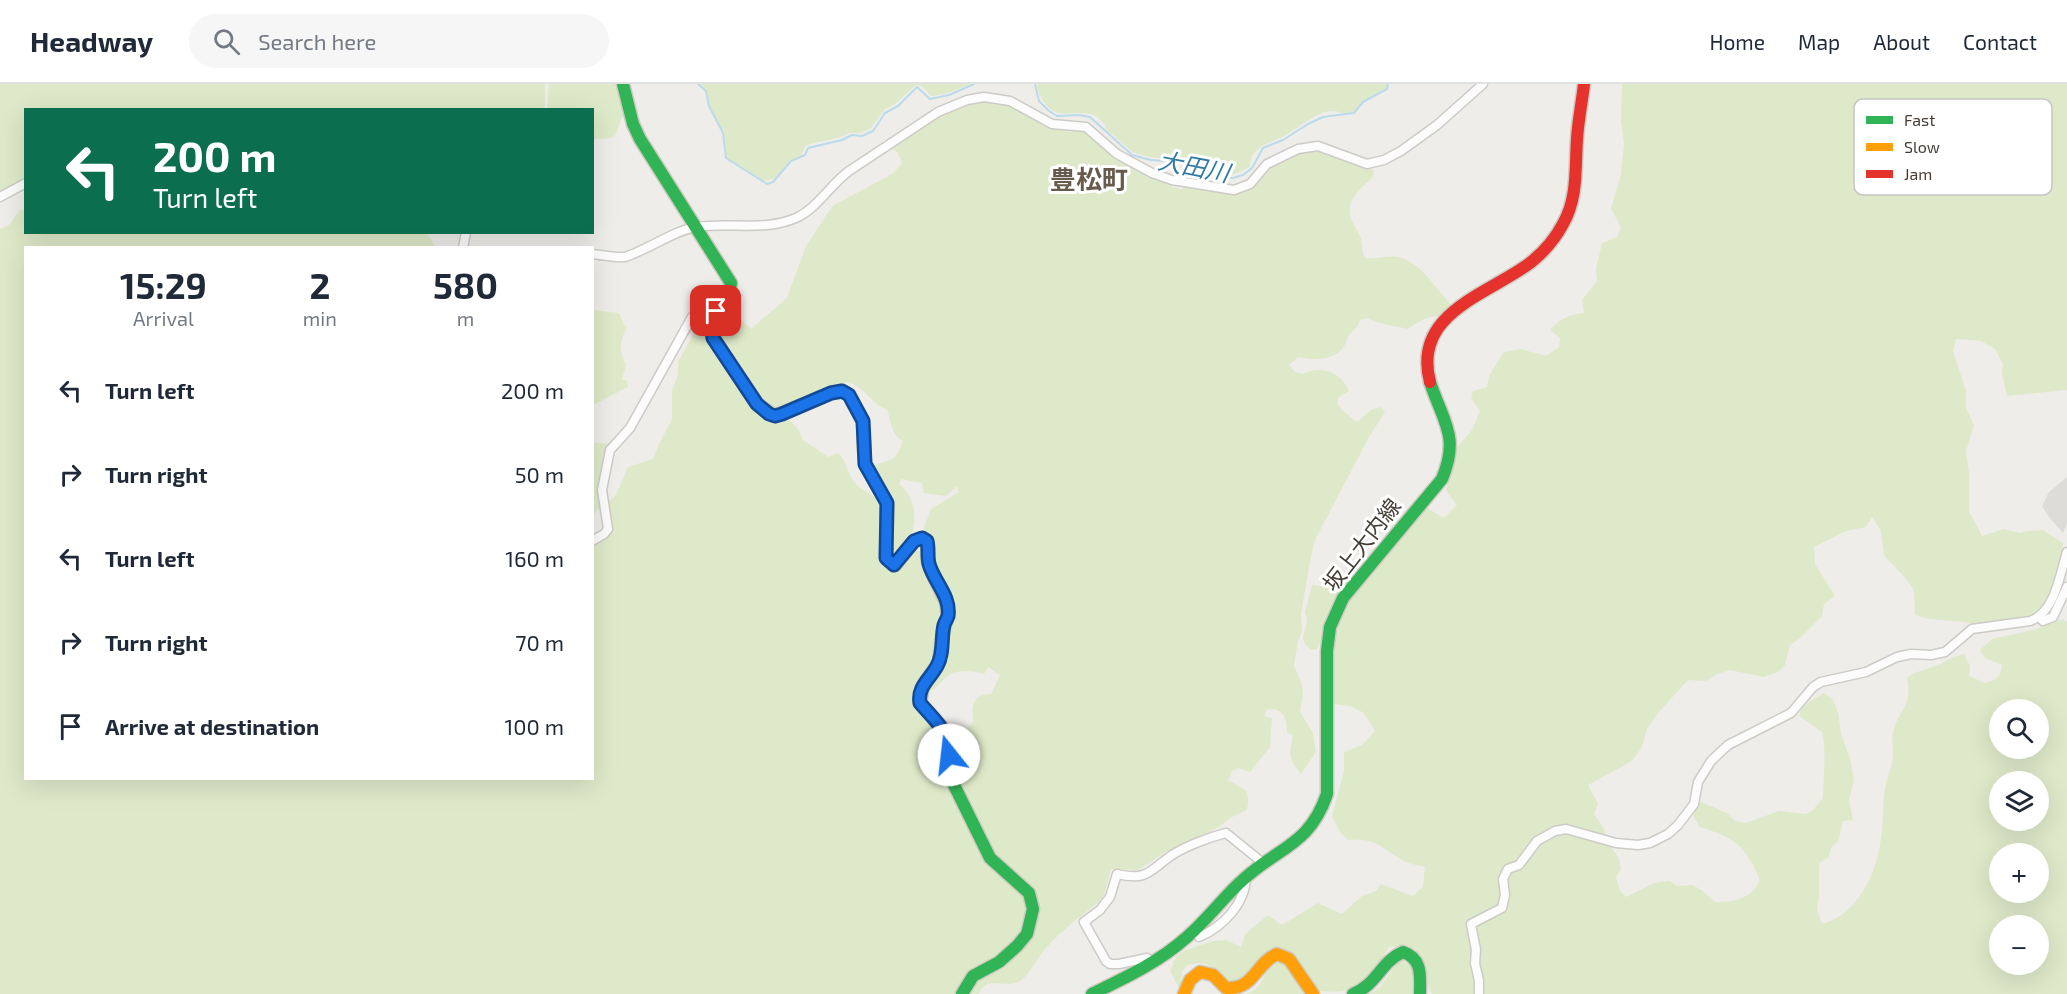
<!DOCTYPE html>
<html lang="en">
<head>
<meta charset="utf-8">
<style>
  body { margin:0; font-family:"Exo 2","Noto Sans JP",sans-serif; background:#f6f6f7; color:#1f2937; height:100vh; display:flex; flex-direction:column; font-size:22px; white-space:nowrap }
  * { box-sizing:border-box; margin:0 }
  p { font-size:20px; color:#747a83 }
  .icon { flex:none; width:33px; height:33px; fill:none; stroke:currentColor; stroke-width:2; stroke-linecap:round; stroke-linejoin:round }
  .map { position:relative; flex:1; overflow:hidden }
  .drawer { position:absolute; left:24px; top:162px; width:570px; height:534px; display:flex; flex-direction:column; background:#fff; border-radius:0px; box-shadow:0 6px 24px #0002 }
  .drawer>* { flex:none }
  .guide { position:absolute; left:24px; top:24px; width:570px; height:126px; border-radius:0px; box-shadow:0 6px 24px #0002; background:#0b6e4f; color:#fff; overflow:hidden }
  .tools { position:absolute; left:1989px; top:615px; display:grid; gap:12px }
  .tools a { display:grid; place-items:center; width:60px; height:60px; border-radius:50%; background:#fff; box-shadow:0 6px 24px #0002; font-size:30px }
  .pin { position:absolute; display:grid; place-items:center; width:51px; height:51px; color:#fff; margin:-26px; border-radius:12px; box-shadow:0 3px 9px #0006 }
  .me { position:absolute; width:66px; margin:-33px; rotate:344deg; stroke-linejoin:round; filter:drop-shadow(0 0 4px #0008) }
  .turn { display:flex; align-items:center; gap:21px; height:126px; padding:0 30px; font-size:27px }
  .turn .icon { width:78px; height:78px; stroke-width:2.5 }
  .turn b { display:block; font-size:42px; line-height:51px }
  .eta { display:flex; justify-content:space-evenly; align-items:center; height:102px; text-align:center }
  .eta b { font-size:36px; font-weight:700; line-height:42px }
  ul { padding:0; list-style:none }
  li { display:flex; align-items:center; gap:18px; height:84px; padding:0 30px }
  li div { flex:1 }
  li b { display:block; font-size:22px }
  li em { font-style:normal }
  header { display:flex; align-items:center; gap:36px; box-sizing:border-box; height:84px; padding:0 30px; background:#fff; border-bottom:2px solid #e0e1e3 }
  header strong { font-size:28px }
  nav { display:flex; gap:33px; margin-inline-start:auto; font-size:21px }
  .search { width:420px; height:54px; background:#f6f6f7; display:flex; align-items:center; gap:15px; box-sizing:border-box; padding:0 21px; border-radius:33px; color:#747a83; font-size:22px }
  .map>svg:first-child { display:block }
  .green { fill:#dee9c9; fill-rule:evenodd }
  .parking { fill:#dedcd9 }
  .lines { fill:none; stroke-linecap:round; stroke-linejoin:round }
  .stream { stroke:#badbec; stroke-width:2 }
  .street-casing { stroke:#cdcbc7; stroke-width:11 }
  .fast-casing { stroke:#cecac0; stroke-width:15 }
  .slow-casing { stroke:#cecac0; stroke-width:15 }
  .jam-casing { stroke:#cecac0; stroke-width:15 }
  .street { stroke:#fdfcfc; stroke-width:8 }
  .fast { stroke:#30b455; stroke-width:12 }
  .slow { stroke:#ff9f0a; stroke-width:12 }
  .jam { stroke:#e5322d; stroke-width:12 }
  .route-casing { stroke:#114b97; stroke-width:15 }
  .route { stroke:#1a73e8; stroke-width:10 }
  .labels { text-anchor:middle; dominant-baseline:central; stroke-width:6; stroke-linejoin:round; paint-order:stroke }
  .street-label { font-size:22px; fill:#453e35; stroke:#fff }
  .water-label { font-size:24px; font-style:italic; fill:#307aa5; stroke:#fff }
  .quarter-label { font-size:26px; font-weight:bold; fill:#675b4d; stroke:#fff }
  .key { fill:#fff; stroke:#c7c5c2; stroke-width:1.5 }
  .key-label { font-size:16px; fill:#453e35 }
</style>
</head>
<body>
<header>
<strong>Headway</strong>
<div class="search"><svg class="icon" aria-label="search" viewBox="0 0 24 24"><circle cx="10" cy="10" r="6"/><path d="M15 15l6 6"/></svg>Search here</div>
<nav><a>Home</a><a>Map</a><a>About</a><a>Contact</a></nav>
</header>
<div class="map">
<svg width="2067" height="910" viewBox="0 0 2067 910">
  <rect width="100%" height="100%" fill="#efede9"/>
  <g class="green">
    <path d="M0,0h545v22l-4,4h-515l-1,71 -25,14z"/>
    <path d="M549,0h72l7,30 -6,3c-8,23 -4,21 -29,22l-1,-29h-45z"/>
    <path d="M700,0h271c-15,6 -24,10 -40,12l-9,-10 -6,-1 -21,19 -11,6 -13,18 -10,5h-12l-8,4 -35,8 -6,12 -9,4 -16,17 -12,3 -37,-23 -2,-25 -14,-27 -3,-15z"/>
    <path d="M1037,0h350v5l-3,2 -21,11 -8,10 -10,3c-20,-14 -44,13 -63,22 -8,4 -18,6 -25,13 -5,4 -7,10 -7,17l-18,8 -13,-2 -18,-11 -52,-5 -17,-5 -27,-24 1,-2c-4,-4 -9,-11 -15,-12 -17,-4 -35,7 -47,-12 -4,-6 -6,-11 -7,-18z"/>
    <path d="M1622,0h445v306l-60,6 -5,-22 1,-10 -8,-15 -14,-8 -25,-2 -3,12 13,40v17l8,17 -8,26 3,22v38l13,25 22,-7 16,4 7,-2 16,-1 20,13 -7,50 -20,21 -10,5 -49,7 -11,-4 -37,-3 -14,-4 -1,-25 -8,-11 -22,-24 -3,-24 -9,-14 -6,10 -20,4 -32,16 1,17 20,32 -11,8 -2,12 -23,23 -9,6 -5,20 -7,7 -15,5 -33,-7 -13,4 -11,7 -18,-1 -30,33 -11,16 -5,18 -10,14 -44,24 10,19 -4,10 11,16v7l-51,-9 -14,5 -22,28 -15,7 -4,8 5,25c-10,13 -26,11 -38,20l8,33 -2,15 5,16 1,9h-46c-4,-6 -3,-11 -6,-18 -5,-17 -18,-33 -37,-29 -2,4 -6,8 -8,12 -3,7 -4,14 -10,20 -12,14 -43,15 -59,10 -11,-9 -19,-27 -26,-39l-43,31 -11,1c-20,-12 -19,-23 -45,-17l-5,7 -2,18 -10,-19 6,-14 7,-6 29,-10 14,-1 15,7 4,-13 23,-19 14,10 36,-22 24,11 20,-18 14,-5 5,-7 32,12 10,-10 2,-19c-7,-2 -16,-3 -23,-7 -22,-13 -25,-22 -54,-20l-8,-8 -8,-16 12,-45v-19l18,-7 13,-14 -11,-18 -14,-7 -16,-2 -2,-54 4,-27 30,-49 30,-30 28,-38 20,12 13,-13 -11,-14 9,-29v-12l17,-20 8,-19 -9,-13 2,-7 14,-4 2,-11 15,-24 16,-3 26,7 13,-9 1,-9 -10,-8c10,-12 19,-15 34,-17l-2,-13 15,-19 -1,-12 6,-26 15,-6 4,-9 -10,-20 10,-34 3,-30 -3,-24z"/>
    <path d="M982,17l28,4 41,22 18,5 18,-1 84,52 1,4 10,2 5,-4 49,7c16,-2 20,-16 32,-25 5,-3 12,-6 17,-8 37,-19 54,1 89,11l-1,7c-14,13 -29,24 -21,44 3,6 7,12 9,18 2,8 0,10 4,19 12,2 24,-4 37,0 22,8 34,32 50,47l-10,10 -16,3 -19,11c-11,-3 -32,-6 -40,-11l-7,2c-2,8 -6,9 -11,15 -2,4 -3,9 -6,13 -10,13 -31,12 -45,9l-9,8 6,7 8,2c18,-9 38,-2 46,17l-10,6 -2,6 6,8 14,11 14,-12 10,-3 4,5 -16,25 -54,103 -5,21 -9,53 1,18 -4,9 -4,24 8,20 1,8 -3,19 13,21 3,19 -15,22c-13,-15 -12,-20 -8,-39l-6,-2c1,-13 -4,-27 -21,-23l-1,7 7,1 -2,29 -20,25 -11,-4 -7,3 -4,9c16,10 23,8 19,30l-17,8 -11,9 -52,24 -29,19 -27,-1 -7,26 -4,6c-19,15 -38,29 -54,47 -8,8 -17,28 -26,33 -14,9 -34,-7 -41,13h-11l7,-12 58,-48 6,-24 -2,-12 -6,-10 -38,-34 -34,-63 -8,-39 16,-8 2,-6 -2,-10 6,-6c-1,-16 -2,-27 18,-28l9,-19 -12,-8 -4,7c-11,-3 -25,-5 -35,1 -9,6 -12,16 -24,18l22,-71 -6,-38 -16,-49 -1,-8 7,-18 28,-17 -2,-6 -11,10 -22,-3 -2,-10 -21,-4 -2,5c17,13 20,40 9,58 -3,6 -9,11 -13,15l-6,1v-41l-18,-51c21,-7 24,-3 32,-25 -13,-7 -11,-19 -16,-31 -17,-7 -22,-24 -41,-28l-4,6 -58,23 -19,-3 -46,-65 -4,-24 4,-6 4,-2 14,5 14,13 36,-31 19,-52 23,-35 5,-6 60,-32 8,-11 -5,-10 -5,-4c27,-21 56,-42 90,-47z"/>
    <path d="M20,126h5l1,22h401l8,15 -409,1v530h566l1,-234 11,-6 2,-34 10,-9 12,-28 25,-8 6,-15 13,-25v-29l6,-15v-13l23,-42 10,-5 -1,6 40,78 31,19 9,3 8,8 5,11 25,17 10,-4c7,6 8,14 12,22 5,11 13,15 23,21l8,-2 4,66 23,-4 7,-6 5,1 1,12 5,3 19,45 -6,45 -23,38 29,45 12,59 -3,4 41,69 32,24 2,22 -10,20 -61,57h-958v-765l9,-4z"/>
    <path d="M593,226l26,3 5,12 3,2c-8,17 -8,21 -1,38l-4,14 5,2 1,6 -35,18z"/>
    <path d="M593,358l15,2 -7,62 -8,9z"/>
    <path d="M1312,501l18,2 10,8 -12,21 -5,21 -6,12 -6,1 -6,-6 -2,-6 4,-17 -2,-9z"/>
    <path d="M2063,535l4,3v372h-586l3,-12 -6,-12 1,-26 -2,-16c11,-15 31,-8 33,-34 1,-7 -3,-12 -2,-19 16,-17 35,-45 61,-43 13,1 28,8 41,12l9,15 2,10 -5,8 4,14 6,6 28,-14 15,-2 9,5 15,-1 10,6 12,11c19,0 37,-3 45,-22 -15,-35 -25,-42 -60,-53 -5,-8 -11,-18 -6,-28l33,14 8,8 11,2 33,-12 27,3 6,-3 11,-13c0,-22 4,-44 -1,-66l-23,-16c3,-12 15,-17 25,-23l9,7 5,12 3,22 9,24 4,22 -5,20 4,20 -10,1 -5,20 -7,7 -3,10 -8,4 -1,4v30l-2,14 5,14c36,-9 55,-52 59,-86 3,-18 1,-37 5,-55 2,-9 6,-16 7,-26 1,-8 -2,-16 0,-23 5,-26 20,-26 14,-56 8,-7 18,-8 28,-12 11,-4 18,-10 29,-12l6,12 -1,10 16,7c12,-3 15,-6 17,-18l-17,-7 -5,-8 12,-11 41,-9zM2000,626h38v38h-38zM2000,698h38v38h-38zM2000,770h38v38h-38zM2000,842h38v38h-38z"/>
    <path d="M1279,877l9,6 15,27h-57c21,-6 16,-29 33,-33z"/>
    <path d="M1402,877l10,4 2,4v25h-44l10,-7 18,-25z"/>
  </g>
  <path class="parking" d="M2067,393v47l-4,9 -14,-16 -7,-11 7,-14z"/>
  <g class="lines">
    <g class="stream">
      <path d="M698,0l8,7 3,15 14,27 3,25 41,26 6,-2 18,-21 14,-6 3,-7 34,-8 10,-5 10,1 11,-5 12,-18 13,-7 19,-19 13,12 19,-4 25,-11"/>
      <path d="M1035,0l4,17 10,10 8,5 22,-1 11,2 42,38 19,5 38,3 34,15h10l10,-3 9,-7 11,-20 20,-8 25,-16 15,-7 31,-4 9,-11 24,-13 1,-5"/>
    </g>
    <defs>
      <g id="street">
        <path d="M0,113l26,-14"/>
        <path d="M463,164l3,-16"/>
        <path d="M592,170l24,3h9c22,-7 52,-28 72,-30 33,-5 70,5 101,-10 20,-10 33,-33 51,-46l89,-59 29,-12 17,-3 26,4 42,23 34,3 31,27 35,19 20,7 62,10 16,-6 17,-20 31,-15 20,-3 49,18 17,-4 17,-9 36,-26 46,-41"/>
        <path d="M592,457l12,-7 4,-5 -6,-39 8,-40 20,-22 62,-111 14,-11h14"/>
        <path d="M2039,533l4,4 10,-4 14,-30"/>
        <path d="M1199,853c24,-10 47,-34 47,-61"/>
        <path d="M1152,878l-5,-4 -28,6h-9l-4,-3 -22,-39 16,-12 10,-13 7,-23c31,7 32,-3 55,-19 14,-9 38,-18 54,-22l37,30"/>
        <path d="M1479,910v-13l-4,-18 1,-13 -5,-26 31,-16 3,-13 -2,-16 5,-10 11,-4 18,-24 18,-10 11,-2 50,14 22,2 12,-2 18,-9 10,-9 16,-21 4,-22 13,-21 17,-16 63,-32 22,-26 8,-5 45,-10 31,-15 14,-3 20,1 14,-3 27,-23 58,-8c25,-8 30,-47 37,-69"/>
      </g>
      <g id="fast">
        <path d="M623,0l10,40 7,15 91,144c-2,24 -22,24 -18,55l44,66 18,12 56,-23 11,-2 7,4 4,8"/>
        <path d="M933,491l13,27 2,14 -5,14 -4,32 -16,24 -3,17 21,23 6,11 5,44 38,77 39,35 4,16 -6,25 -10,12 -18,16 -26,14 -11,18"/>
        <path d="M1092,910c33,-16 67,-32 95,-57 21,-18 37,-41 58,-59 36,-32 65,-34 82,-84v-143l3,-24 13,-29 99,-119c18,-43 1,-57 -12,-97"/>
        <path d="M1353,910c25,-10 27,-32 50,-42 20,7 17,24 17,42"/>
      </g>
      <path id="slow" d="M1184,910l6,-14 10,-8 13,3 13,13c28,2 29,-24 51,-34l12,5 24,35"/>
      <g id="jam">
        <path d="M1430,298c-18,-69 57,-87 100,-119 14,-11 25,-24 33,-39 15,-26 12,-56 14,-85 1,-18 5,-37 7,-55"/>
        <path d="M853,319l10,18 2,43 22,39 -1,55 9,7 19,-24 8,-3 5,3 1,20 5,14"/>
      </g>
    </defs>
    <use href="#street" class="street-casing"/>
    <use href="#fast" class="fast-casing"/>
    <use href="#slow" class="slow-casing"/>
    <use href="#jam" class="jam-casing"/>
    <use href="#street" class="street"/>
    <use href="#fast" class="fast"/>
    <use href="#slow" class="slow"/>
    <use href="#jam" class="jam"/>
  </g>
  <g class="lines">
    <defs>
      <path id="route" d="M716,227l-4,20 1,7 44,66 12,10 6,2 7,-2 49,-21 11,-2 7,4 14,26 2,43 22,39 -1,55 8,7 20,-24 8,-3 5,3c2,8 0,15 2,23 5,18 22,32 19,52 -1,3 -3,6 -4,9 -3,13 0,29 -7,41 -7,13 -20,21 -17,37 15,18 29,27 29,52"/>
    </defs>
    <use href="#route" class="route-casing"/>
    <use href="#route" class="route"/>
  </g>
  <g class="labels">
    <g class="street-label">
      <text transform="translate(1361 460) rotate(-52)">坂上大内線</text>
    </g>
    <g class="water-label">
      <text transform="translate(1194 82) rotate(11)">大田川</text>
    </g>
    <g class="quarter-label">
      <text x="1089" y="94">豊松町</text>
    </g>
  </g>
  <rect x="1854" y="15" width="198" height="96" rx="9" class="key"/>
  <rect x="1866" y="32" width="27" height="8" fill="#30b455"/>
  <rect x="1866" y="59" width="27" height="8" fill="#ff9f0a"/>
  <rect x="1866" y="86" width="27" height="8" fill="#e5322d"/>
  <g class="key-label">
    <text x="1904" y="42">Fast</text>
    <text x="1904" y="69">Slow</text>
    <text x="1904" y="96">Jam</text>
  </g>
</svg>
<div class="tools">
<a><svg class="icon" aria-label="search" viewBox="0 0 24 24"><circle cx="10" cy="10" r="6"/><path d="M15 15l6 6"/></svg></a>
<a><svg class="icon" aria-label="layers" viewBox="0 0 24 24"><path d="M12 4l9 5-9 5-9-5zM3 14l9 5 9-5"/></svg></a>
<a>+</a>
<a>−</a>
</div>
<div class="pin" style="left:716px;top:227px;background:#d93025"><svg class="icon" aria-label="arrive" viewBox="0 0 24 24"><path d="M6 21V4h12l-3 4 3 4H6"/></svg></div>
<svg class="me" style="left:949px;top:671px" viewBox="-20 -20 40 40"><circle r="19" fill="#fff"/><path d="M0-13L10 11 0 6-10 11z" fill="#1a73e8"/></svg>
<div class="guide">
<div class="turn"><svg class="icon" aria-label="left" viewBox="0 0 24 24"><path d="M17 20v-9H6M10 6l-5 5 5 5"/></svg><div><b>200 m</b>Turn left</div></div>
</div>
<section class="drawer">
<div class="eta">
<div><b>15:29</b><p>Arrival</p></div>
<div><b>2</b><p>min</p></div>
<div><b>580</b><p>m</p></div>
</div>
<ul>
<li><svg class="icon" aria-label="left" viewBox="0 0 24 24"><path d="M17 20v-9H6M10 6l-5 5 5 5"/></svg><div><b>Turn left</b></div><em>200 m</em></li>
<li><svg class="icon" aria-label="right" viewBox="0 0 24 24"><path d="M7 20v-9h11M14 6l5 5-5 5"/></svg><div><b>Turn right</b></div><em>50 m</em></li>
<li><svg class="icon" aria-label="left" viewBox="0 0 24 24"><path d="M17 20v-9H6M10 6l-5 5 5 5"/></svg><div><b>Turn left</b></div><em>160 m</em></li>
<li><svg class="icon" aria-label="right" viewBox="0 0 24 24"><path d="M7 20v-9h11M14 6l5 5-5 5"/></svg><div><b>Turn right</b></div><em>70 m</em></li>
<li><svg class="icon" aria-label="arrive" viewBox="0 0 24 24"><path d="M6 21V4h12l-3 4 3 4H6"/></svg><div><b>Arrive at destination</b></div><em>100 m</em></li>
</ul>
</section>
</div>
</body>
</html>
